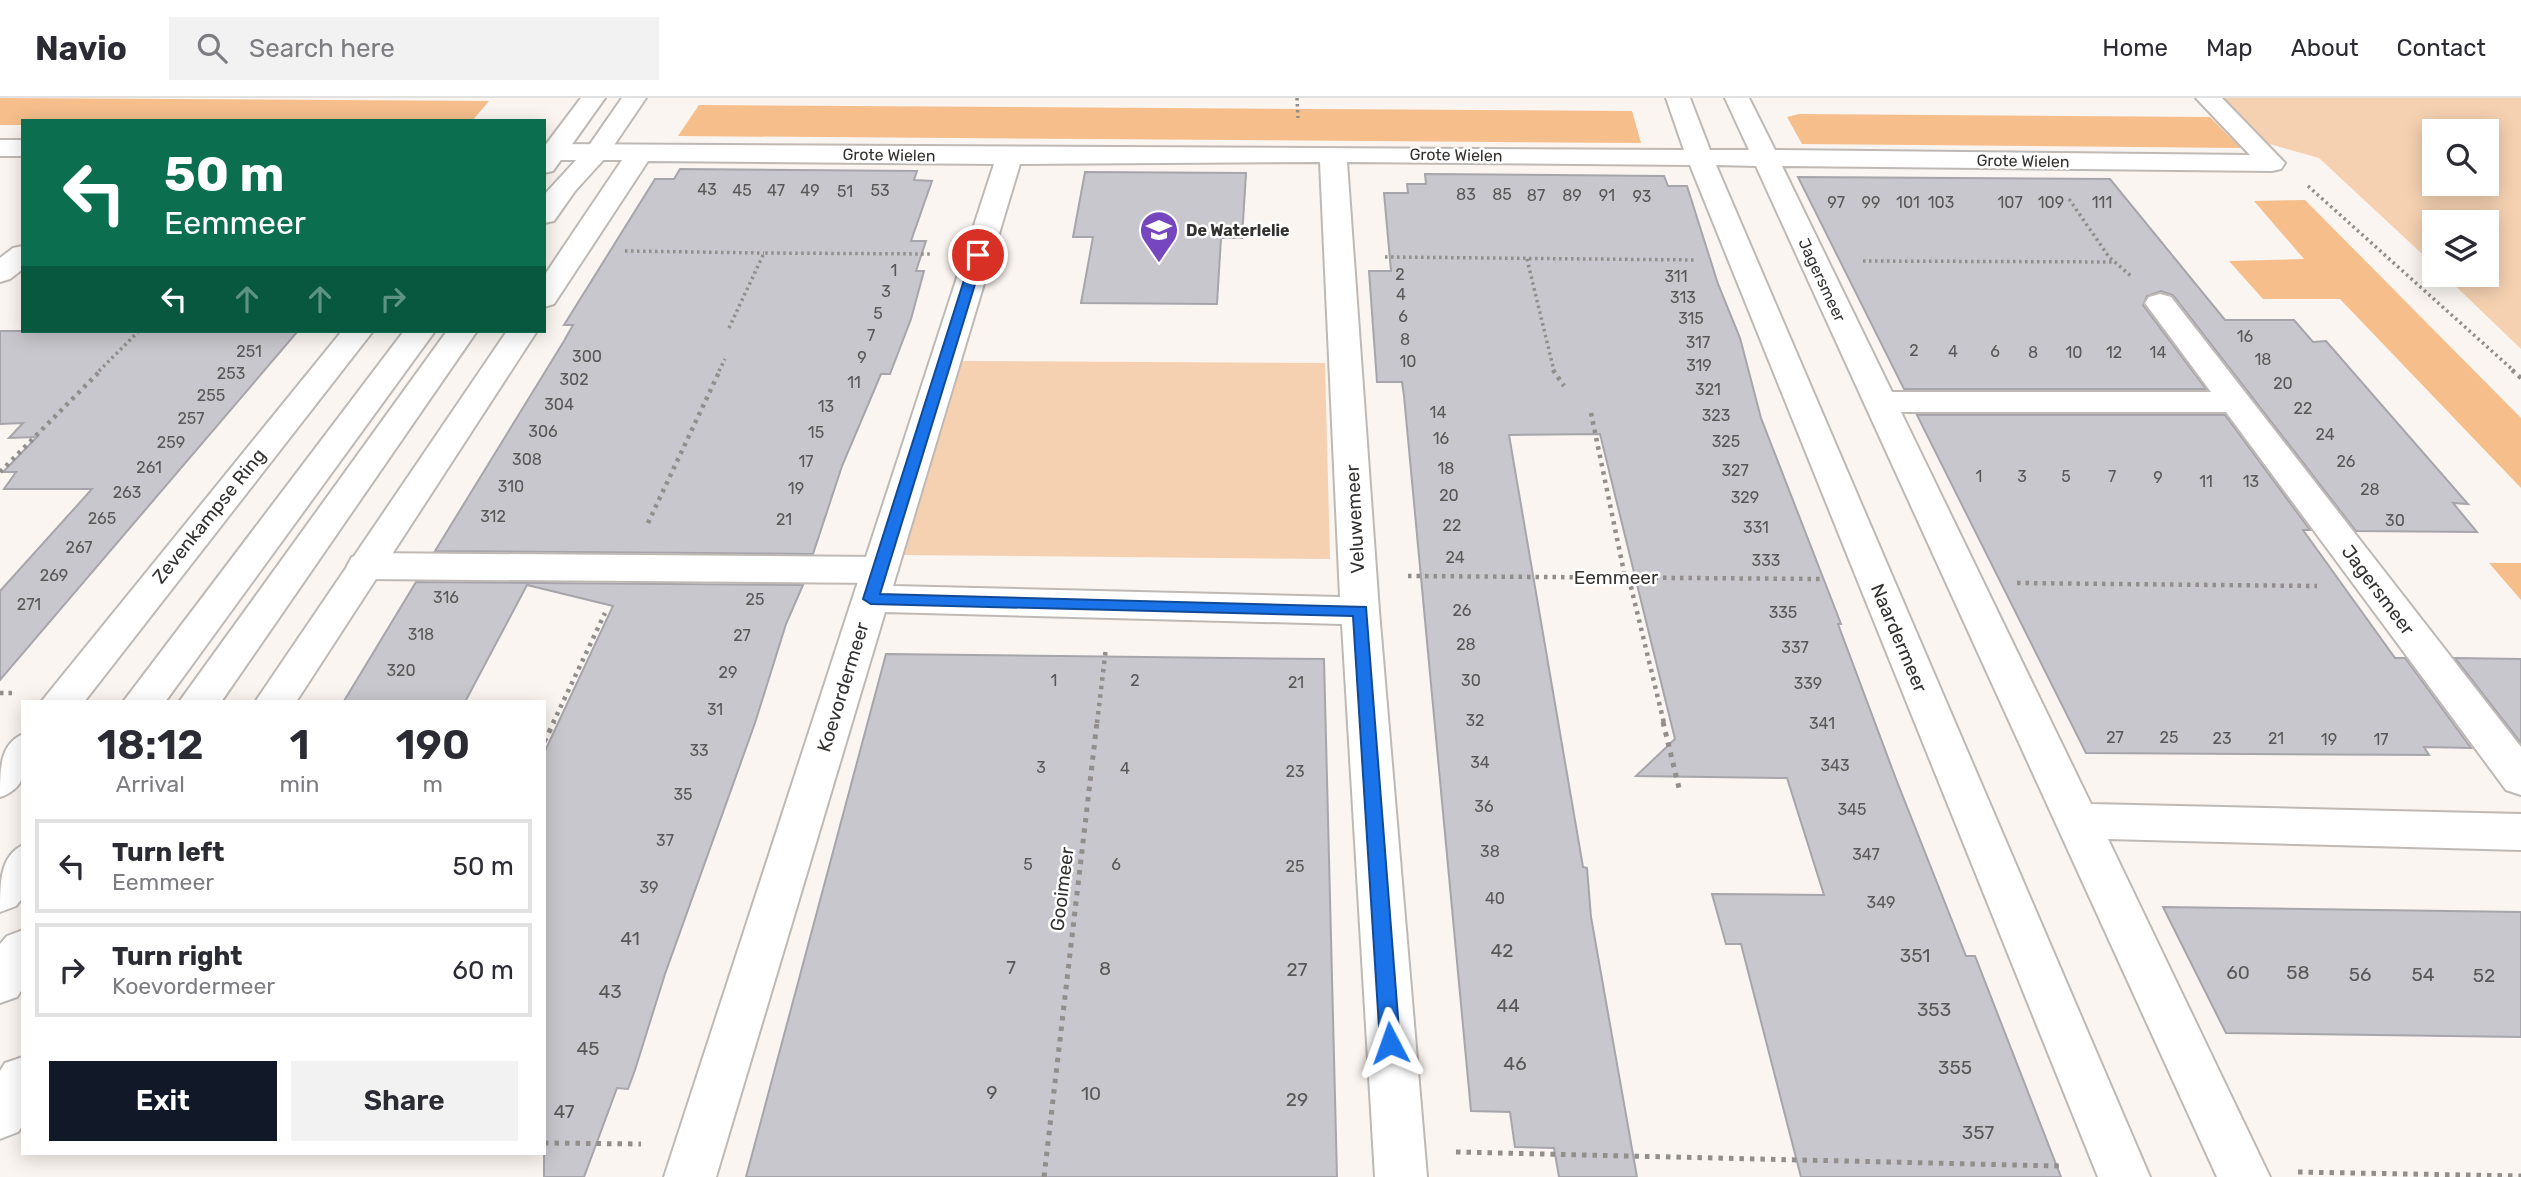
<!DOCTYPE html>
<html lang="en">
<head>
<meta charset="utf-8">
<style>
  body { margin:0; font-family:Rubik,sans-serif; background:#f2f2f3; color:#2b2b33; height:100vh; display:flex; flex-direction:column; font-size:26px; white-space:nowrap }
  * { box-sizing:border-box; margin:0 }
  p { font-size:23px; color:#7c7c81 }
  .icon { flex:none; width:38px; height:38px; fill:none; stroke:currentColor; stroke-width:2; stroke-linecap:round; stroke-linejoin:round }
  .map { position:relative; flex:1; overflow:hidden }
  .sheet { position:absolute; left:21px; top:602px; width:525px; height:455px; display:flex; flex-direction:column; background:#fff; border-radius:0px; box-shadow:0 4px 18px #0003 }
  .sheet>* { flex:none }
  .banner { position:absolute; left:21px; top:21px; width:525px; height:214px; border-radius:0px; box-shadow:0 4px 18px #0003; background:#0b6e4f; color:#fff; overflow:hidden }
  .controls { position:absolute; left:2422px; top:21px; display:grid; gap:14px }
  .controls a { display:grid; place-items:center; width:77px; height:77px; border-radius:0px; background:#fff; box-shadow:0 4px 18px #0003; font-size:35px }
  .pin { position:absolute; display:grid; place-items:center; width:60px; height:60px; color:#fff; margin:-30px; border:4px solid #fff; border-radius:50%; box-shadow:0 2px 7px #0007 }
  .me { position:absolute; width:77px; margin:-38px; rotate:356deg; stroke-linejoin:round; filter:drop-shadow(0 0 5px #0008) }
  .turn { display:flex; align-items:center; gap:24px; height:147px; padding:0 28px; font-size:32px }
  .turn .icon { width:91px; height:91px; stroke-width:2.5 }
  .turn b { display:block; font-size:49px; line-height:60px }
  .lanes { display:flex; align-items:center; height:66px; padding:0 28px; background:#0003; justify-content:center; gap:35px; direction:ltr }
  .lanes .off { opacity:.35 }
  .eta { display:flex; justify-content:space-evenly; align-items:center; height:119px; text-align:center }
  .eta b { font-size:42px; font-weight:600; line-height:49px }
  .primary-button { display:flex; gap:14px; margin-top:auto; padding:14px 28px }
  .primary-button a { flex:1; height:80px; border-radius:0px; background:#111827; color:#fff; font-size:28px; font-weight:600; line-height:80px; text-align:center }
  .primary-button a+a { background:#f2f2f3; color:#2b2b33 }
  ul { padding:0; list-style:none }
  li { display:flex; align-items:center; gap:21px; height:94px; margin:0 14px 10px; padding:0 14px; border:4px solid #e1e1e2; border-radius:0px }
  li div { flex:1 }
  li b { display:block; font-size:26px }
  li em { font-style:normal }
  header { display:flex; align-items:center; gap:42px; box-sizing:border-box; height:98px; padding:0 35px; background:#fff; border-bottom:2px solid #e1e1e2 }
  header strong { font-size:33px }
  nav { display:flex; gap:38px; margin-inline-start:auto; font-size:24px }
  .search { width:490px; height:63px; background:#f2f2f3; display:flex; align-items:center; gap:18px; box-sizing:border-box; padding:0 24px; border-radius:0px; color:#7c7c81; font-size:26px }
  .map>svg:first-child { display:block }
  .green { fill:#f5d1b1; fill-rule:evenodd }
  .water { fill:#f5be8b }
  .building { fill:#c8c7cd; stroke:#a6a5ab; stroke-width:2 }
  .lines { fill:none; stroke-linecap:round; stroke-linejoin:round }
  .pedestrian-casing { stroke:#bfb9b5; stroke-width:4 }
  .minor-casing { stroke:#bfb9b5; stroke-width:4 }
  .secondary-casing { stroke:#bfb9b5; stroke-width:4 }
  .path-far2 { stroke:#918e8b; stroke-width:3.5; stroke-dasharray:2.5 3.5; stroke-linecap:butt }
  .path-far1 { stroke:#918e8b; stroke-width:4.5; stroke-dasharray:3.5 5; stroke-linecap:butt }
  .path { stroke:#918e8b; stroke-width:5; stroke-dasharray:4.5 6; stroke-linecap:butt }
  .pedestrian { fill:#fff; fill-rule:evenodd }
  .minor { fill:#fff; fill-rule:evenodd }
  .secondary { fill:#fff; fill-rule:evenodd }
  .route { fill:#1a73e8; stroke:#114b97; stroke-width:2 }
  .labels { text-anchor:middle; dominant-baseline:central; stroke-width:5; stroke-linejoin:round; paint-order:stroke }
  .far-street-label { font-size:16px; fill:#343230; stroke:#fff }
  .number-label { font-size:16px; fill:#595757 }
  .far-poi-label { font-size:16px; font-weight:bold; fill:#343230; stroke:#fff; text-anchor:start }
  .street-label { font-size:19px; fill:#343230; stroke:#fff }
  .near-number-label { font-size:19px; fill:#595757 }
</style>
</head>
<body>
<header>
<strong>Navio</strong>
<div class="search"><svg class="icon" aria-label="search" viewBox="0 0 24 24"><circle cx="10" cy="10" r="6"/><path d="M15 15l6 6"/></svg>Search here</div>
<nav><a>Home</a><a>Map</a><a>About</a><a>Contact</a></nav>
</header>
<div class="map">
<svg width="2521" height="1079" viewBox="0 0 2521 1079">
  <rect width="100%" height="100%" fill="#faf5f0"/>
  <g class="green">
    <path d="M2223,0h298v251l-77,-74h43v-53h-53v43l-115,-107 -53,-15zM2434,33h53v53h-53z"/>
    <path d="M954,263l371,2 5,196 -431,-4z"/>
  </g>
  <g class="water">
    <path d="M0,0l489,3 -17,20h-449v4h-23z"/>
    <path d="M699,7l933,6 9,32 -963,-7z"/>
    <path d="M1799,16l411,3 31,31 -439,-4 -15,-27z"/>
    <path d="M2305,102l216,218v70l-181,-189h-77l-34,-38 75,-2 -50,-58z"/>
    <path d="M2489,465h32v37z"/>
  </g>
  <g class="building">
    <path d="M680,71l237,2 -3,9 18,1 -21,60h15l-10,30h8l-13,48 -21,55h-9l-39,92 -29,88 -378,-3 129,-210 9,-16h-9l91,-146h19z"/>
    <path d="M1085,74l161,1 -4,65h-21l-4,66 -136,-1 12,-66h-20z"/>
    <path d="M1425,76l239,2 4,10h19l31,98 22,54 21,80 80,206h-3l58,155 70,177h9l86,221h-260l-60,-233h-15l-14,-50 112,1 -37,-117 -151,-2 39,-37 -75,-305 -91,1 74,432 4,1 4,49 46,260h-78l-5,-29 -39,-1 -5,-35 -39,-1 -67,-715 -2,-14h-25l-8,-111h22l-7,-78h24l-1,-9h19z"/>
    <path d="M1798,79l312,2 115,141h69l19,22 13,-1 142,163 -15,-1 24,29 -121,-1 -183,-236 -12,-4 -14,5 -4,9 63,84h-302z"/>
    <path d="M0,233h298l-298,349v-89l92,-102h-88l12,-17h-13l34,-35 -28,1 14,-15 -23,1z"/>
    <path d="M1917,317h308l85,115h-7l92,128h10l66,90 -47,-1 5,8 -343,-2z"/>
    <path d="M416,484l387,3 -17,39 -31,99 -90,251 -30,96 -7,19 -11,-1 -33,89h-40v-424l69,-147 -86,-21 -62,117 -121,-1z"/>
    <path d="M886,556l438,5 13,518h-591z"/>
    <path d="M2455,560l66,1v84z"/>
    <path d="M2163,809l358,5v125l-295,-4z"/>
  </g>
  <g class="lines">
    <defs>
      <path id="pedestrian" d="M365,455l515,4 13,4 5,9 -5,9 -13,4 -515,-4 -13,-4 -5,-9 5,-9z"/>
      <g id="minor">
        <path d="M1666,0h24l20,52h39l-24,-52h24l26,52 475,5 -54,-57h26l63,65 -4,6 -9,2 -490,-5 110,226h319l-66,-89 4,-6 11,-3 11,3 350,450v48l-15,-5 -280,-378h-325l190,392 430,10v36l-413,-11 162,338h-53l-461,-1011 -40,-1 434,1012h-52l-408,-1012 -343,-3 32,449 48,566h-52l-33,-553 -457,-12 -169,565h-52l330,-1013 -346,-3 -94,143 -10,3v-31l78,-116h-78v-16l1140,6zM1320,64l20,435 -447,-11 127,-422z"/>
        <rect x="0" y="42" width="23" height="16"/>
        <path d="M23,148v23l-13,10 -10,3v-24l13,-10z"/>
        <path d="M342,233h31l-289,371h-43z"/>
        <path d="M507,233h30l-241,371h-41z"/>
        <path d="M23,636c0,29 9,52 -23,63 0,-29 0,-53 23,-63z"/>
        <path d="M23,959v68l-5,7 -18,7v-68l5,-8z"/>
      </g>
      <g id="secondary">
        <path d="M581,0h24l-52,73 -9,2v-26z"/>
        <path d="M622,0h24l-40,59 -31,34 -21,30 -10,2v-28l44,-48z"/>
        <path d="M404,233h31l-270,371h-42z"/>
        <path d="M447,233h30l-256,371h-42z"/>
        <path d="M23,747v52l-7,9 -16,6c0,-30 0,-56 23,-67z"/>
        <path d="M23,832v58l-6,9 -17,6v-59l7,-8z"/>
      </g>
    </defs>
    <use href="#pedestrian" class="pedestrian-casing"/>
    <use href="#minor" class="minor-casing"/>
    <use href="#secondary" class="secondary-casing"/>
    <g class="path-far2">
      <path d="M1297,0l1,20"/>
      <path d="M2308,88l206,185"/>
      <path d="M2069,101l40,58 22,19"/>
      <path d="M625,153l139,2"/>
      <path d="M1385,159l310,3"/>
      <path d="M1527,161l27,112"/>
      <path d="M1863,163l252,1"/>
      <path d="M729,230l35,-75 168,1"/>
      <path d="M99,273l40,-40"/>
      <path d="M719,273l6,-12"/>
    </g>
    <g class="path-far1">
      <path d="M1553,272l11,16"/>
      <path d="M2512,272l9,8"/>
      <path d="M1591,315l34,164 6,10 33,136"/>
      <path d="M0,374l101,-102"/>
      <path d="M648,425l72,-153"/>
      <path d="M1408,478l415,3"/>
      <path d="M2017,485l300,3"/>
      <path d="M0,595h13"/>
      <path d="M553,625l52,-110"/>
      <path d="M1097,625l9,-75"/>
    </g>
    <g class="path">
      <path d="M1663,624l17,70"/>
      <path d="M544,644l10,-20"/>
      <path d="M544,1045l97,1"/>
      <path d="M1456,1054l604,14"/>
      <path d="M2298,1074l223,4"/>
      <path d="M1044,1079l53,-455"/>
    </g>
    <use href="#pedestrian" class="pedestrian"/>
    <use href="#minor" class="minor"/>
    <use href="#secondary" class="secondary"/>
  </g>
  <path class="route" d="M978,153l6,4 -104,339 486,13 34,436 -3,6 -7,3 -7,-3 -3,-6 -27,-427 -482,-12 -8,-5 109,-344z"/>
  <defs>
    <symbol id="school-pin" viewBox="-11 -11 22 30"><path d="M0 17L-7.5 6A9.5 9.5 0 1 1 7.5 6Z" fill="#7546be" stroke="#fff"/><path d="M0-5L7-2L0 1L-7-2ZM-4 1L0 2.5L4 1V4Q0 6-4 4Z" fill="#fff"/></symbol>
  </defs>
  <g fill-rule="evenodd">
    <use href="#school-pin" x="1137" y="110" width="44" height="60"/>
  </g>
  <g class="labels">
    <g class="far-street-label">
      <text transform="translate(889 57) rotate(1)">Grote Wielen</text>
      <text transform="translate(1456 57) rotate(1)">Grote Wielen</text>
      <text transform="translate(2023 63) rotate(1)">Grote Wielen</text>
      <text transform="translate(1822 182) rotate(65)">Jagersmeer</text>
    </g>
    <g class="number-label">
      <text x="707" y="91">43</text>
      <text x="742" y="92">45</text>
      <text x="776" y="92">47</text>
      <text x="810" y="92">49</text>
      <text x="880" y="92">53</text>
      <text x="845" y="93">51</text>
      <text x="1466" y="96">83</text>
      <text x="1502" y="96">85</text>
      <text x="1536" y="97">87</text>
      <text x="1572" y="97">89</text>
      <text x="1607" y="97">91</text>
      <text x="1642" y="98">93</text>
      <text x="1836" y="104">97</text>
      <text x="1871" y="104">99</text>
      <text x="1908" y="104">101</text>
      <text x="1941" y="104">103</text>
      <text x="2010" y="104">107</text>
      <text x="2051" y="104">109</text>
      <text x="2102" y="104">111</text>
      <text x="894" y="172">1</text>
      <text x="1400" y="176">2</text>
      <text x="1676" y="178">311</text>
      <text x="886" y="193">3</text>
      <text x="1401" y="196">4</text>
      <text x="1683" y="199">313</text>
      <text x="878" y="215">5</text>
      <text x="1403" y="218">6</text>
      <text x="1691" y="220">315</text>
      <text x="871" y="237">7</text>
      <text x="2245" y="238">16</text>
      <text x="1405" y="241">8</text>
      <text x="1698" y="244">317</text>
      <text x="1914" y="252">2</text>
      <text x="249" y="253">251</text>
      <text x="1953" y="253">4</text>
      <text x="1995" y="253">6</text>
      <text x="2033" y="254">8</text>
      <text x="2074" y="254">10</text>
      <text x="2114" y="254">12</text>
      <text x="2158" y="254">14</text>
      <text x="587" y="258">300</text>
      <text x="862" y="259">9</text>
      <text x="2263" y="261">18</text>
      <text x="1408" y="263">10</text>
      <text x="1699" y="267">319</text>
      <text x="231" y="275">253</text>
      <text x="574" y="281">302</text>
      <text x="854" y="284">11</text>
      <text x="2283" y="285">20</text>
      <text x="1708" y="291">321</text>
      <text x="211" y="297">255</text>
      <text x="559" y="306">304</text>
      <text x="826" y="308">13</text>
      <text x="2303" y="310">22</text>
      <text x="1438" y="314">14</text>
      <text x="1716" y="317">323</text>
      <text x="191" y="320">257</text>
      <text x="543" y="333">306</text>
      <text x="816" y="334">15</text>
      <text x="2325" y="336">24</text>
      <text x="1441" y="340">16</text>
      <text x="1726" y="343">325</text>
      <text x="171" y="344">259</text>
      <text x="527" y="361">308</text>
      <text x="806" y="363">17</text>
      <text x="2346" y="363">26</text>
      <text x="149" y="369">261</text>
      <text x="1446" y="370">18</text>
      <text x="1735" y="372">327</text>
      <text x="1979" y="378">1</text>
      <text x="2022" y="378">3</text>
      <text x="2066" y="378">5</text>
      <text x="2112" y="378">7</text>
      <text x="2158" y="379">9</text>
      <text x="2206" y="383">11</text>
      <text x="2251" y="383">13</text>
      <text x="511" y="388">310</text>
      <text x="796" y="390">19</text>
      <text x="2370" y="391">28</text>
      <text x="127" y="394">263</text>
      <text x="1449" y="397">20</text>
      <text x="1745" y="399">329</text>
      <text x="493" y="418">312</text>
      <text x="102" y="420">265</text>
      <text x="784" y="421">21</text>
      <text x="2395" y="422">30</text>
      <text x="1452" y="427">22</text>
      <text x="1756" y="429">331</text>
      <text x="79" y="449">267</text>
      <text x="1455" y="459">24</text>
      <text x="1766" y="462">333</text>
      <text x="54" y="477">269</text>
      <text x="446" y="499">316</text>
      <text x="755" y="501">25</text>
      <text x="29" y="506">271</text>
      <text x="1462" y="512">26</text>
      <text x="1783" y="514">335</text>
      <text x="421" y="536">318</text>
      <text x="742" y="537">27</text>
      <text x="1466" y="546">28</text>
      <text x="1795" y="549">337</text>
      <text x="401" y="572">320</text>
      <text x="728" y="574">29</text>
      <text x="1054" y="582">1</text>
      <text x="1135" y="582">2</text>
      <text x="1471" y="582">30</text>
      <text x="1296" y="584">21</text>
      <text x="1808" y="585">339</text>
      <text x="715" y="611">31</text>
      <text x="1475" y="622">32</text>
      <text x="1822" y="625">341</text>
      <text x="2115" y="639">27</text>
      <text x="2169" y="639">25</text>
      <text x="2222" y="640">23</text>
      <text x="2276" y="640">21</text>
      <text x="2329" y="641">19</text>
      <text x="2381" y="641">17</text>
      <text x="699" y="652">33</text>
      <text x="1480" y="664">34</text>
      <text x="1835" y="667">343</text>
      <text x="1041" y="669">3</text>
      <text x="1125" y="670">4</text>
      <text x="1295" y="673">23</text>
      <text x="683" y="696">35</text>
      <text x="1484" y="708">36</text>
      <text x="1852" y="711">345</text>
      <text x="665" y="742">37</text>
      <text x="1490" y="753">38</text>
      <text x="1866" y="756">347</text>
      <text x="1028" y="766">5</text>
      <text x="1116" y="766">6</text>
      <text x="1295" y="768">25</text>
      <text x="649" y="789">39</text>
      <text x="1495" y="800">40</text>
      <text x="1881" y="804">349</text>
    </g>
    <g class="far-poi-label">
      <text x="1186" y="132">De Waterlelie</text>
    </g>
    <g class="street-label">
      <text transform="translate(209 418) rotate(-51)">Zevenkampse Ring</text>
      <text transform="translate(1355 421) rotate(-93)">Veluwemeer</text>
      <text x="1616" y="479">Eemmeer</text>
      <text transform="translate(2378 492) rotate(53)">Jagersmeer</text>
      <text transform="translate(1899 540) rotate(67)">Naardermeer</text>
      <text transform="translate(843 589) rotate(-73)">Koevordermeer</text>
      <text transform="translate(1062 791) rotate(-83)">Gooimeer</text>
    </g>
    <g class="near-number-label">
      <text x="630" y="840">41</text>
      <text x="1502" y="852">42</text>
      <text x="1915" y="857">351</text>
      <text x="1011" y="869">7</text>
      <text x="1105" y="870">8</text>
      <text x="1297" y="871">27</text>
      <text x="2238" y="874">60</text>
      <text x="2298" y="874">58</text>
      <text x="2360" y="876">56</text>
      <text x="2423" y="876">54</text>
      <text x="2484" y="877">52</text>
      <text x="610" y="893">43</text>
      <text x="1508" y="907">44</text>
      <text x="1934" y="911">353</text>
      <text x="588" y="950">45</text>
      <text x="1515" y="965">46</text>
      <text x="1955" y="969">355</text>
      <text x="992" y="994">9</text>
      <text x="1091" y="995">10</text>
      <text x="1297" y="1001">29</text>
      <text x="564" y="1013">47</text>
      <text x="1978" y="1034">357</text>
    </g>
  </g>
</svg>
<div class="controls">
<a><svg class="icon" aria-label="search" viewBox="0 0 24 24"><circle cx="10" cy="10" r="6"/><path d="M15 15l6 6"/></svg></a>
<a><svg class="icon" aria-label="layers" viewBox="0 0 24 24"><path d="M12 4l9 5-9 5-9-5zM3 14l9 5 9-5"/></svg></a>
</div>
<div class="pin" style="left:978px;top:157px;background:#d93025"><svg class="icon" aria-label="arrive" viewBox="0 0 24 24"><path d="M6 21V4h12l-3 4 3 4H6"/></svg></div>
<svg class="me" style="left:1390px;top:945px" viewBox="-20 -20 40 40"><path d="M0-17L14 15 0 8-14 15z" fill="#1a73e8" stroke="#fff" stroke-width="4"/></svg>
<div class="banner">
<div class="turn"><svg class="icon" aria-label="left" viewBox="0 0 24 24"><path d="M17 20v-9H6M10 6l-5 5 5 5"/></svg><div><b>50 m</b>Eemmeer</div></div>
<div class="lanes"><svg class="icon" aria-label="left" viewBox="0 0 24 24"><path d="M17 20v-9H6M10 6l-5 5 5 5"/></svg><svg class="icon off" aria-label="ahead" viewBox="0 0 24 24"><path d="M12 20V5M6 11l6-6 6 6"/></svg><svg class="icon off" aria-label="ahead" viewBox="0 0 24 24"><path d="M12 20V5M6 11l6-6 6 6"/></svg><svg class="icon off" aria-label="right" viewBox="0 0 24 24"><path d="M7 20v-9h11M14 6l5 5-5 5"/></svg></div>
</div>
<section class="sheet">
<div class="eta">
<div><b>18:12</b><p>Arrival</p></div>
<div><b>1</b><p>min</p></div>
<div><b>190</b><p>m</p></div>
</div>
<ul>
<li><svg class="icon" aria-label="left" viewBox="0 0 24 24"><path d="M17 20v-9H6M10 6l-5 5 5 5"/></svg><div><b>Turn left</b><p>Eemmeer</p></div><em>50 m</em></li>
<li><svg class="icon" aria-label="right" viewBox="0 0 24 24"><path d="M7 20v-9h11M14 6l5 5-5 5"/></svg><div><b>Turn right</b><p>Koevordermeer</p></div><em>60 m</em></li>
</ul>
<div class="primary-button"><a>Exit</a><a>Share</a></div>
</section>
</div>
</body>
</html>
